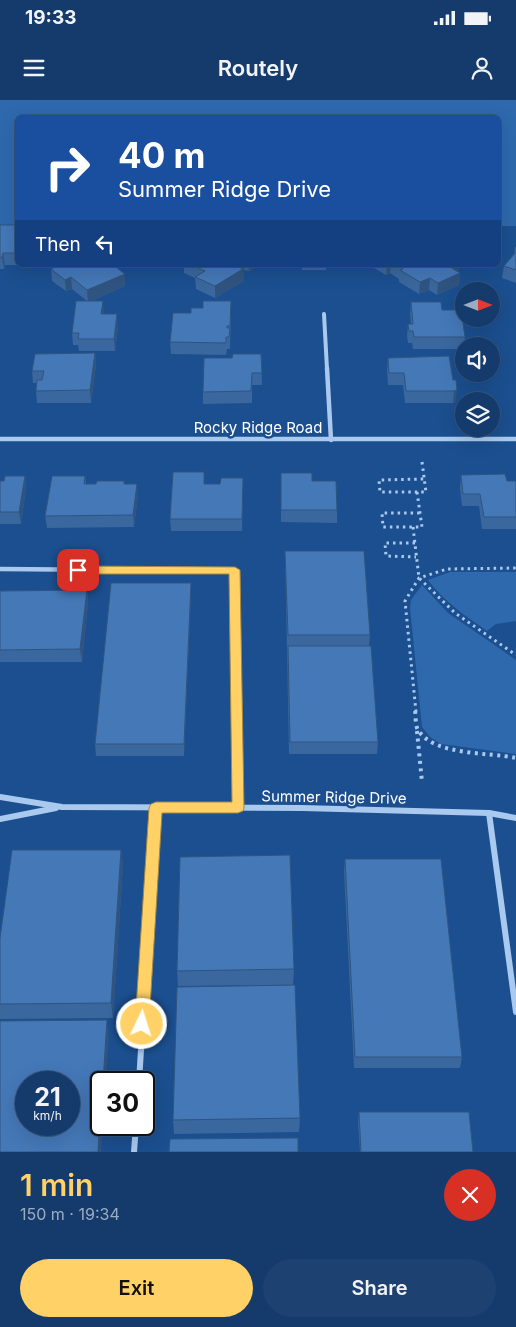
<!DOCTYPE html>
<html lang="en">
<head>
<meta charset="utf-8">
<style>
  body { margin:0; font-family:Inter,sans-serif; background:#1d4271; color:#f1f3f6; height:100vh; display:flex; flex-direction:column; font-size:19px; white-space:nowrap }
  * { box-sizing:border-box; margin:0 }
  p { font-size:16px; color:#9dadc1 }
  .icon { flex:none; width:28px; height:28px; fill:none; stroke:currentColor; stroke-width:2; stroke-linecap:round; stroke-linejoin:round }
  .map { position:relative; height:1052px; overflow:hidden }
  .side { display:flex; flex-direction:column; background:#143b6b; flex:1 }
  .side>* { flex:none }
  .hud { position:absolute; left:15px; top:15px; width:486px; height:152px; border-radius:8px; box-shadow:0 5px 20px #0002,0 0 0 1px #33557e; background:#1a4fa0; color:#fff; overflow:hidden }
  .needle { width:32px; rotate:90deg }
  .controls { position:absolute; left:455px; top:182px; display:grid; gap:10px }
  .controls a { display:grid; place-items:center; width:45px; height:45px; border-radius:50%; background:#143b6b; box-shadow:0 5px 20px #0002,0 0 0 1px #33557e; font-size:25px }
  .speed { position:absolute; left:15px; top:971px; display:flex; gap:10px; font-size:25px; font-weight:700; text-align:center }
  .speed>* { display:grid; place-content:center; width:65px; height:65px; border-radius:50%; background:#143b6b; box-shadow:0 5px 20px #0002,0 0 0 1px #33557e; line-height:1 }
  .speed small { font-size:12px; font-weight:400 }
  .speed .limit { border:2px solid #111; border-radius:8px; background:#fff; color:#111 }
  .pin { position:absolute; display:grid; place-items:center; width:42px; height:42px; color:#fff; margin:-21px; border-radius:10px; box-shadow:0 2px 8px #0006 }
  .me { position:absolute; width:55px; margin:-28px; rotate:4deg; stroke-linejoin:round; filter:drop-shadow(0 0 4px #0008) }
  .turn { display:flex; align-items:center; gap:18px; height:105px; padding:0 20px; font-size:22px }
  .turn .icon { width:65px; height:65px; stroke-width:2.5 }
  .turn b { display:block; font-size:35px; line-height:42px }
  .then { display:flex; align-items:center; height:48px; padding:0 20px; background:#0003; gap:10px; font-size:19px }
  .round { display:grid; place-items:center; flex:none; width:52px; height:52px; border-radius:26px; background:#1d4271 }
  .overview { display:flex; align-items:center; justify-content:space-between; height:85px; padding:0 20px }
  h1 { font-size:30px; font-weight:600; line-height:38px; color:#ffd166 }
  .action { display:flex; gap:10px; margin-top:auto; padding:10px 20px }
  .action a { flex:1; height:58px; border-radius:30px; background:#ffd166; color:#111; font-size:20px; font-weight:600; line-height:58px; text-align:center }
  .action a+a { background:#1d4271; color:#f1f3f6 }
  .status { display:flex; justify-content:space-between; align-items:center; height:35px; padding:0 25px; background:#143b6b; direction:ltr }
  .status svg { height:14px; fill:currentColor }
  header { display:flex; justify-content:space-between; align-items:center; height:65px; padding:0 20px; background:#143b6b; font-size:22px; font-weight:600 }
  .map>svg:first-child { display:block }
  .green { fill:#2e69ad }
  .lines { fill:none; stroke-linecap:round; stroke-linejoin:round }
  .path-far1 { stroke:#a9c9ee; stroke-width:3; stroke-dasharray:2.5 4; stroke-linecap:butt }
  .path { stroke:#a9c9ee; stroke-width:4; stroke-dasharray:3 4.5; stroke-linecap:butt }
  .street-far2 { stroke:#a9c9ee; stroke-width:4 }
  .street-far1 { stroke:#a9c9ee; stroke-width:4.5 }
  .street { stroke:#a9c9ee; stroke-width:6 }
  .wall { fill:#3a679d }
  .shaded-wall { fill:#305480 }
  .building { fill:#4478b7; stroke:#305480; fill-rule:evenodd }
  .route { fill:#ffd166; stroke:#a68842 }
  .labels { text-anchor:middle; dominant-baseline:central; stroke-width:5; stroke-linejoin:round; paint-order:stroke }
  .street-label { font-size:15px; fill:#fff; stroke:#1b4f8f }
</style>
</head>
<body>
<div class="status"><b>19:33</b><svg viewBox="0 0 49 12"><path d="M0 12V9h3v3zM5 12V6h3v6zM10 12V3h3v9zM15 12V0h3v12zM26 1h20v11H26zM47 4h2v5h-2z"/></svg></div>
<header><svg class="icon" aria-label="menu" viewBox="0 0 24 24"><path d="M4 6h16M4 12h16M4 18h16"/></svg>Routely<svg class="icon" aria-label="person" viewBox="0 0 24 24"><circle cx="12" cy="8" r="4"/><path d="M4 21q1-7 8-7t8 7"/></svg></header>
<div class="map">
<svg width="516" height="1052" viewBox="0 0 516 1052">
  <rect width="100%" height="100%" fill="#1b4f8f"/>
  <g class="green">
    <path d="M0,0h516v126h-17v-108h-481l-1,109h-17z"/>
    <path d="M450,472h66v49l-20,3 -9,7c-22,-16 -43,-29 -59,-51z"/>
    <path d="M422,485l26,28 68,47v94l-75,-10 -11,-7 -8,-10 -12,-119 1,-8z"/>
  </g>
  <g class="lines">
    <g class="path-far1">
      <path d="M422,362l4,30h-46l-1,-12 45,-1"/>
      <path d="M417,392l5,35h-39l-1,-14h38"/>
      <path d="M413,427l6,51 36,35 61,42"/>
      <path d="M415,443h-30l1,13 30,1"/>
      <path d="M416,612l-11,-111 14,-23 28,-9 69,-1"/>
    </g>
    <g class="path">
      <path d="M415,611c1,6 0,14 3,19 16,26 71,22 98,28"/>
      <path d="M417,631l5,51"/>
    </g>
    <path class="street-far2" d="M324,214l3,55"/>
    <g class="street-far1">
      <path d="M327,268l4,72"/>
      <path d="M0,339h516"/>
      <path d="M0,469l235,2 2,141"/>
    </g>
    <g class="street">
      <path d="M237,611l1,97"/>
      <path d="M0,697l62,10 240,1 187,5 27,5"/>
      <path d="M489,713l27,199"/>
      <path d="M0,719l56,-11"/>
      <path d="M139,982l17,-274"/>
      <path d="M134,1052l2,-27"/>
    </g>
  </g>
  <g class="wall">
    <path d="M0,125h18v40h4h-17l-1,4h-4z"/>
    <path d="M515,147h1v36l-14,-5 2,-12 10,-12z"/>
    <path d="M184,165h73v1l-8,5 -6,-1 1,11 -29,17 -19,-9 -1,-11 -11,-5z"/>
    <rect x="302" y="165" width="24" height="5"/>
    <path d="M375,165h84l-1,7 2,1 -1,12 -22,10 -8,-5 -10,4 -20,-12v-3l-9,-6 -4,2 -12,-7z"/>
    <path d="M51,169l74,5v12l-34,15 27,25 -3,25h-36l-1,-6h-5l-1,-12 15,-32 -15,-12 -6,2 -14,-10z"/>
    <path d="M411,202l31,8 23,27 -1,12h-51l-1,-6h-4l-1,-7 1,-12h3l-1,-10z"/>
    <path d="M231,213l-1,36h-3l-1,6 -55,-1 -1,-12z"/>
    <path d="M95,253l1,12 -5,38h-54l-1,-12 1,-8h-4l-1,-12z"/>
    <path d="M261,254l1,31h-10v18l-49,1v-12l29,-34z"/>
    <path d="M449,256l7,46 -3,1h-48l-2,-18h-15l-1,-15 1,-12z"/>
    <path d="M281,373l31,8 25,29v13l-56,-1z"/>
    <path d="M461,375l46,6h9v48h-34l-3,-23h-17l-2,-18z"/>
    <path d="M25,376l1,13 -5,35h-21v-43h4z"/>
    <path d="M85,376l1,8h10l28,-3v3l14,12 -4,31 -87,1 -2,-12z"/>
    <path d="M243,378l-1,53h-71l-1,-12 35,-35h15z"/>
    <path d="M285,451l85,84 -1,11 9,96 -1,12h-88z"/>
    <path d="M87,490l1,13 -6,59h-82v-71z"/>
    <path d="M191,495l-7,161h-88l-1,-12z"/>
    <path d="M121,750l2,15 -10,153 -113,1v-81z"/>
    <path d="M345,759l117,198 -2,11h-106l-10,-197z"/>
    <path d="M294,869l-1,16 -115,1 -1,-15z"/>
    <path d="M359,1012l114,40h-113l-2,-29z"/>
    <path d="M300,1018l-1,14 -125,2 -1,-14z"/>
  </g>
  <g class="shaded-wall">
    <path d="M3,153l2,12 -1,4 -2,-12z"/>
    <path d="M234,165h10v16l-29,17v-12z"/>
    <path d="M248,165h9v1l-8,5z"/>
    <path d="M387,165h4l-1,8 -4,2z"/>
    <path d="M455,165h4l-1,9 2,-1 -1,12 -22,10 1,-12 12,-16z"/>
    <path d="M125,174v12l-37,16 -1,-12z"/>
    <path d="M71,177l1,12 -6,2 -1,-11z"/>
    <path d="M430,178l-1,12 -10,4 1,-12z"/>
    <path d="M103,201l1,11 -2,14 -1,-12z"/>
    <path d="M117,214l1,12 -3,25 -1,-12z"/>
    <path d="M95,253l1,12 -5,38 -1,-13z"/>
    <path d="M457,290l-1,12 -3,1 1,-12z"/>
    <path d="M25,376l1,13 -5,35 -2,-12z"/>
    <path d="M137,384l1,12 -4,31 -1,-12z"/>
    <path d="M191,483v12l-7,161v-12z"/>
    <path d="M87,490l1,13 -6,59 -2,-13z"/>
    <path d="M121,750l2,15 -10,153 -2,-15z"/>
    <path d="M107,920l2,15 -3,47h-3z"/>
    <path d="M101,1001v24h2l-2,27h-3z"/>
  </g>
  <g class="building">
    <path d="M0,125h18v28h-15l-1,4 -2,1z"/>
    <path d="M516,152v18l-12,-4z"/>
    <path d="M60,165h53l12,9 -38,16 -16,-13 -6,3 -14,-11z"/>
    <path d="M192,165h42l9,4 -28,17 -20,-9 10,-6z"/>
    <path d="M397,165h58l-5,2 10,6 -22,10 -8,-5 -10,4 -20,-12 3,-1z"/>
    <path d="M76,201h27l-2,13h16l-3,25h-36l1,-6h-7z"/>
    <path d="M203,201h28l-1,25h-3v2h3l-1,9h-3v6l-56,-1 3,-29h18v-5h12z"/>
    <path d="M411,202h30l1,8h19l4,27h-51l-1,-6h-4l-1,-7h5z"/>
    <path d="M95,253l-5,37 -54,1 1,-11h5l2,-9h-12l3,-17z"/>
    <path d="M233,254h28l1,19h-10l-1,18 -48,1 1,-34h28z"/>
    <path d="M449,256l4,24h3l1,10 -3,1h-48l-2,-18h-15l-1,-15z"/>
    <path d="M173,372h31v12h16l1,-6h22l-1,41h-72z"/>
    <path d="M281,373h31v8h24l1,29h-56z"/>
    <path d="M505,374l2,7h9v36h-32l-4,-23h-17l-2,-19z"/>
    <path d="M5,376h20l-6,36h-19v-31h4z"/>
    <path d="M52,376h33l-1,8h12l1,-3h27v3h13l-4,31 -88,1z"/>
    <path d="M285,451h79l6,84h-82z"/>
    <path d="M111,483h80l-7,161h-89z"/>
    <path d="M87,490l-7,59 -80,1v-59z"/>
    <path d="M288,546h83l7,96h-88z"/>
    <path d="M12,750h109l-10,153 -111,1v-66z"/>
    <path d="M290,755l4,114 -117,2 3,-114z"/>
    <path d="M345,759h96l21,198h-107z"/>
    <path d="M295,885l5,133 -127,2 4,-133z"/>
    <path d="M107,920l-4,62h-2v19l-3,51h-98v-131zM26,982h43v43h-43z"/>
    <path d="M359,1012h110l4,40h-112z"/>
    <path d="M298,1038v14h-129l1,-13z"/>
  </g>
  <path class="route" d="M78,466l157,1 5,3 4,238 -1,3 -5,2h-76l-13,211 -2,5 -5,1 -5,-1 -2,-5 14,-216 2,-4 5,-2h76l-3,-228h-151l-5,-4z"/>
  <g class="labels">
    <g class="street-label">
      <text x="258" y="327">Rocky Ridge Road</text>
      <text transform="translate(334 697) rotate(1)">Summer Ridge Drive</text>
    </g>
  </g>
</svg>
<div class="controls">
<a><svg class="needle" viewBox="-14 -14 28 28"><path d="M0-13l5 13h-10z" fill="#e53935"/><path d="M0 13l5-13h-10z" fill="#9dadc1"/></svg></a>
<a><svg class="icon" aria-label="sound" viewBox="0 0 24 24"><path d="M4 9h4l5-4v14l-5-4H4zM17 9q2 3 0 6"/></svg></a>
<a><svg class="icon" aria-label="layers" viewBox="0 0 24 24"><path d="M12 4l9 5-9 5-9-5zM3 14l9 5 9-5"/></svg></a>
</div>
<div class="speed"><div>21<small>km/h</small></div><div class="limit">30</div></div>
<div class="pin" style="left:78px;top:470px;background:#d93025"><svg class="icon" aria-label="arrive" viewBox="0 0 24 24"><path d="M6 21V4h12l-3 4 3 4H6"/></svg></div>
<svg class="me" style="left:142px;top:924px" viewBox="-20 -20 40 40"><circle r="17" fill="#ffd166" stroke="#fff" stroke-width="3"/><path d="M0-11L8 9 0 5-8 9z" fill="#fff"/></svg>
<div class="hud">
<div class="turn"><svg class="icon" aria-label="right" viewBox="0 0 24 24"><path d="M7 20v-9h11M14 6l5 5-5 5"/></svg><div><b>40 m</b>Summer Ridge Drive</div></div>
<div class="then">Then<svg class="icon" aria-label="left" viewBox="0 0 24 24"><path d="M17 20v-9H6M10 6l-5 5 5 5"/></svg></div>
</div>
</div>
<section class="side">
<div class="overview"><div><h1>1 min</h1><p>150 m · 19:34</p></div><a class="round" style="background:#d93025;color:#fff"><svg class="icon" aria-label="close" viewBox="0 0 24 24"><path d="M6 6l12 12M18 6L6 18"/></svg></a></div>
<div class="action"><a>Exit</a><a>Share</a></div>
</section>
</body>
</html>
